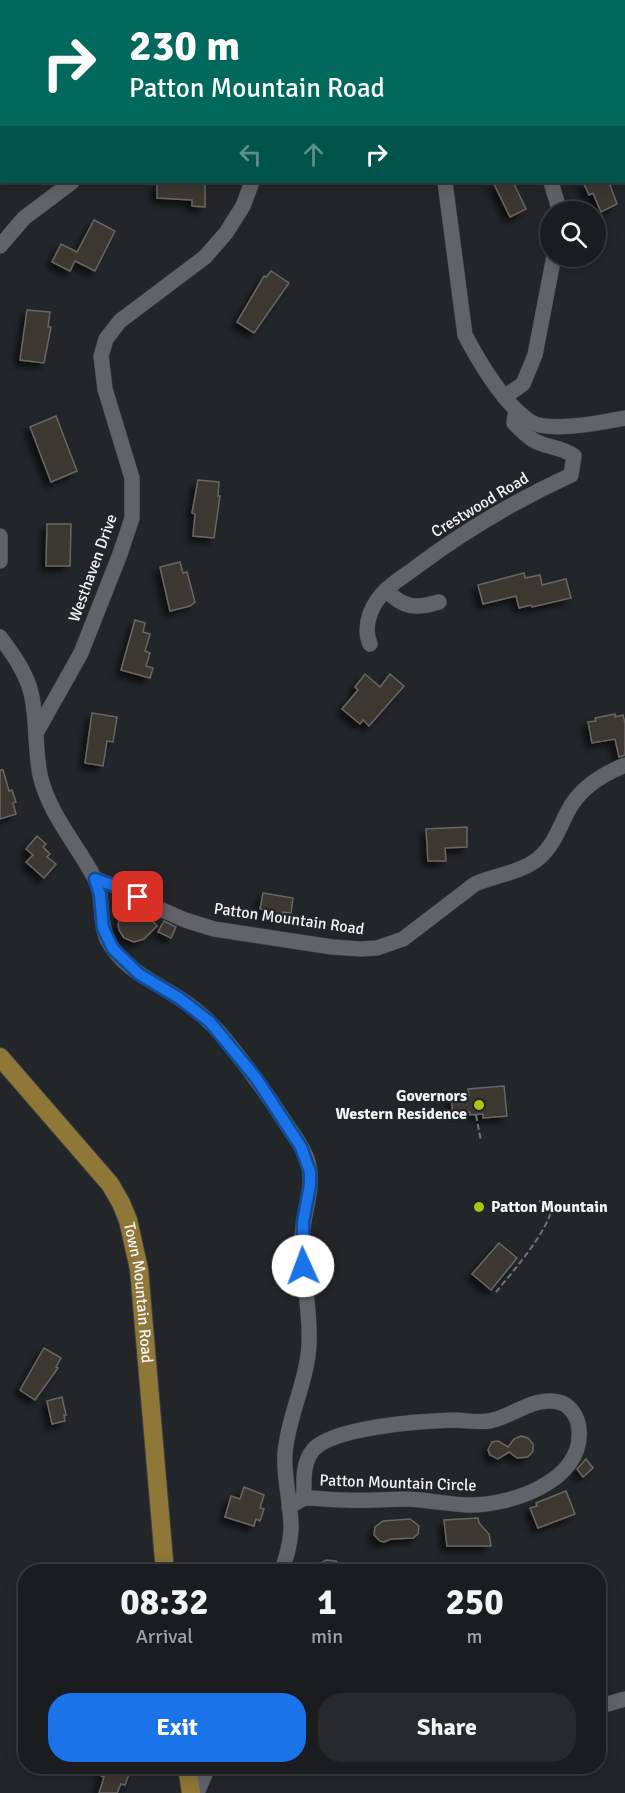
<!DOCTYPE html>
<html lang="en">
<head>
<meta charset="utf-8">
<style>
  body { margin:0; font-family:Signika,sans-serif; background:#27292c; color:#f1f3f6; height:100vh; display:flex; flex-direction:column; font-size:22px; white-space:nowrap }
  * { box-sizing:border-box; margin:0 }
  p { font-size:20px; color:#9fa1a4 }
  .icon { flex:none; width:33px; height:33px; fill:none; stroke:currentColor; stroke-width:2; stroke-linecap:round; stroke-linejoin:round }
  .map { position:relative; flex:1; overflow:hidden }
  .drawer { position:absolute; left:18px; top:1564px; width:588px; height:210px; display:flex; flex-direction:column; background:#1a1c1f; border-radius:24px; box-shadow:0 3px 15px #0003,0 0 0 2px #383a3d }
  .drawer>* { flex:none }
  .hud { position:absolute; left:0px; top:0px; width:626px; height:183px; box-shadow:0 3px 15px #0003,0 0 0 2px #383a3d; background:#00695c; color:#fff; overflow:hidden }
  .fabs { position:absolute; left:540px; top:201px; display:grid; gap:12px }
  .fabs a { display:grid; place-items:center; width:66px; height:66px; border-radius:50%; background:#1a1c1f; box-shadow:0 3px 15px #0003,0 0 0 2px #383a3d; font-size:30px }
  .pin { position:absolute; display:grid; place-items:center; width:51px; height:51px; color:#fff; margin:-26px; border-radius:12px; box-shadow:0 3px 9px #0006 }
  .me { position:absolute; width:66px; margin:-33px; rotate:358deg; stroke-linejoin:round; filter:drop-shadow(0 0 4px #0008) }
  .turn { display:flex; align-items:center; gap:21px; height:126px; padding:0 30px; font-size:27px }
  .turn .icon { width:78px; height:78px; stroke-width:2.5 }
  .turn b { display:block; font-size:42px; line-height:51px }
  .lanes { display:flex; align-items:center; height:57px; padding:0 30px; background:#0003; justify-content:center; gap:30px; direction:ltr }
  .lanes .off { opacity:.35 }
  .eta { display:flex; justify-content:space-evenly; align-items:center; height:102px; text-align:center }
  .eta b { font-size:36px; font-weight:800; line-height:42px }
  .button { display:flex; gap:12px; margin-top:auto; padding:12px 30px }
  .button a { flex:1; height:69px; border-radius:24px; background:#1a73e8; color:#fff; font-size:24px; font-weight:800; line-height:69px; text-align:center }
  .button a+a { background:#27292c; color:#f1f3f6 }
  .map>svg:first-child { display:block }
  .building { fill:#3a3733; stroke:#696662; stroke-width:1.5; filter:url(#shadow) }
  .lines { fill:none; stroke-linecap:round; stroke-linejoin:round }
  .minor-casing { stroke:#3e4144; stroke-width:16 }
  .major-casing { stroke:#3e4144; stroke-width:20 }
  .path { stroke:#707376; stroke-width:2; stroke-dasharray:6 3; stroke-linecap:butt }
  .minor { stroke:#606468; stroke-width:15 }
  .major { stroke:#8f7738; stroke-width:18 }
  .route-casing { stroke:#114b97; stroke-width:15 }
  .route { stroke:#1a73e8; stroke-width:10 }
  .poi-dot { fill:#abc614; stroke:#232629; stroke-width:2 }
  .labels { text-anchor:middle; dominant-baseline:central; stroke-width:4.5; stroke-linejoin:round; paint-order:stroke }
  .street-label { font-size:16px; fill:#f1f3f5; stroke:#232629 }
  .poi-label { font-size:16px; font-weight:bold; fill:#f1f3f5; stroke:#232629; text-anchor:end }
</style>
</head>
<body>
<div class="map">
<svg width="625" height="1793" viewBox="0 0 625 1793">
  <defs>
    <filter id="shadow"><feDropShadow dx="-5.5" dy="5.5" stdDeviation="3" flood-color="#0009"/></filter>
  </defs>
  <rect width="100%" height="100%" fill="#232629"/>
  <g class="building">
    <path d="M172,182h33v25l-13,-1v-6l-35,-2v-15z"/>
    <path d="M493,182h20l13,27 -16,8z"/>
    <path d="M583,182h35l-8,3 7,19 -16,8 -8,-19 -4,2z"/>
    <path d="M94,220l21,11 -20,40 -20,-10 -5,10 -18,-9 9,-18 16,8z"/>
    <path d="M271,271l18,12 -35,50 -17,-11 27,-46 2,1z"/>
    <path d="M27,310l23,2 -2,15h3l-7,36 -24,-3z"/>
    <path d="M56,416l21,55 -26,11 -21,-55z"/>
    <path d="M198,480l21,2 -1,14h2l-6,42 -21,-2 2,-22 -3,-1z"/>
    <path d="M47,524h24l-1,42h-24z"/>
    <path d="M180,562l3,11 4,-1 8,30 -5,4 -20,5 -10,-44z"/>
    <path d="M524,573l1,5 15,-3 2,10 24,-6 5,19 -39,9 -1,-2 -12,3 -3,-12 -33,8 -5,-19z"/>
    <path d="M135,620l10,3 -2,9 7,2 -5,17 5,2 -4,13 7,2 -3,10 -29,-8z"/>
    <path d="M365,674l15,13 10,-13 14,12 -35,40 -6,-6 -3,4 -18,-15 16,-19 -3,-3z"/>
    <path d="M92,713l25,4 -4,25 -6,-1 -4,25 -18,-3z"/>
    <path d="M615,714v3l8,-2 2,8v32l-6,2 -4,-18 -23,4 -4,-21 8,-1 -1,-3z"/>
    <path d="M0,770h3l6,21 3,-1 4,12 -3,1 3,11 -16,5z"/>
    <path d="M467,827v20l-22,1 1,13h-18l-2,-32z"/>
    <path d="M37,836l9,8 -3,3 7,7 -3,3 9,7 -12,14 -18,-16 7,-7 -7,-6z"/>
    <path d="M263,893l30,5 -2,15 -8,-1v4l-17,-2v-4l-6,-1z"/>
    <path d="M133,909h6l6,4 12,13 -13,13 -10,3 -10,-4 -5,-8 -1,-6 4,-9z"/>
    <path d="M164,921l12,6 -5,11 -13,-6z"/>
    <path d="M504,1086l3,30 -24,2v-4l-13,1v-3l-17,2 -2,-17 18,-2 -1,-6z"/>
    <path d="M499,1243l18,15 -26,32 -19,-16z"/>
    <path d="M44,1348l17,10 -5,9 2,1 -23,32 -15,-10z"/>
    <path d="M62,1397l4,18h-2l1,6 -13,3 -5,-23z"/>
    <path d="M521,1436l7,2 5,6v7l-5,6 -11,1 -8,-6 -11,7 -8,-4 -2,-5 4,-8 6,-1 10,6 6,-8z"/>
    <path d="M586,1459l7,9 -10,9 -6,-8z"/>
    <path d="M244,1487l20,8 -4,13 4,1 -4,12 -4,-2 -2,7 -29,-9 6,-21 9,3z"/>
    <path d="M566,1491l9,23 -37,14 -8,-20 7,-2 -1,-3z"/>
    <path d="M478,1518l1,5 10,11 2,12h-44l-3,-26z"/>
    <path d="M410,1519l9,7 -1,8 -5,4 -22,1 -7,3 -4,-1 -6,-6 1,-8 8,-6z"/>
    <path d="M326,1560l10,1 11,11h-33l8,-10z"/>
    <path d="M104,1767h22l-2,6 5,1 -4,11 -4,-1 -4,9h-18l5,-16 -3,-1z"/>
  </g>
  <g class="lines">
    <defs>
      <g id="minor">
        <path d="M190,0l1,2"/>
        <path d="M405,0l1,2"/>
        <path d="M568,2l1,-2"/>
        <path d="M0,101l2,-1"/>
        <path d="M551,182l9,30"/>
        <path d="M0,246l24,-28 48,-36"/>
        <path d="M504,397l19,-13 12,-29 19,-99"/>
        <path d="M516,410c5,4 10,9 15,12 20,11 72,0 94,-4"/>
        <path d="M0,536v25"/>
        <path d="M386,590c17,18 30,19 53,12"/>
        <path d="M0,637c13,17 28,38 32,60 5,25 3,53 8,78 9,39 36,68 54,102 11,19 4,42 13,62 14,29 46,42 72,59 19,12 36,28 50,46 21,26 40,53 58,81 8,12 17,23 21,37 7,23 -4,49 -6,73 -1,37 9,73 7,110 -2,37 -21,71 -24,108 -2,26 7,52 6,78 -1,14 -5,28 -10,41"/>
        <path d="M370,644c-8,-19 2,-41 16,-54 10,-10 23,-17 33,-25 48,-36 98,-65 152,-90l3,-19c-12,-9 -24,-8 -37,-14 -9,-4 -16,-12 -23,-19l2,-13c-21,-22 -37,-48 -51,-75l-20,-153"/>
        <path d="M36,733l45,-80 39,-99 12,-36v-40l-27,-89 -4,-33 5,-17 14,-18 85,-64 21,-24 17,-27 9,-24"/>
        <path d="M95,879l31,11 25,15 34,15 29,9 118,18 29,2 16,-1 26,-9 72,-55c20,-9 46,-11 64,-26 15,-13 20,-30 29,-47 11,-22 35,-37 57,-46"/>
        <path d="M289,1507l15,-9c14,0 27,2 41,2 21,1 42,-1 63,-1 20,1 40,5 59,6 42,1 117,-23 112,-76 -1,-12 -9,-25 -21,-27 -24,-6 -46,15 -69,19 -12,2 -24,-1 -36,-1 -31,1 -120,7 -140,30 -11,13 -9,33 -9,48"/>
        <path d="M598,1704h10l17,-5"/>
        <path d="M197,1793l11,-26"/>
      </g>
      <g id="major">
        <path id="s1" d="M0,1057l110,127 11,19 7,17 11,49 26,303"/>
        <path d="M187,1767l4,26"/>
      </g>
    </defs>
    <use href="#minor" class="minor-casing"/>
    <use href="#major" class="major-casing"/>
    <g class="path">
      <path d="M476,1115l5,26"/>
      <path d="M496,1292c17,-21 54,-62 57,-89l-14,-2"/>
    </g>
    <use href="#minor" class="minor"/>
    <use href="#major" class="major"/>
  </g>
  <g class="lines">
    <defs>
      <path id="route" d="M138,897l-12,-7 -31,-11 5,16 3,33 10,21 26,25 40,24 31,24 46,56 45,69 9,25v13l-7,37v44"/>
    </defs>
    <use href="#route" class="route-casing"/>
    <use href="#route" class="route"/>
  </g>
  <g class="poi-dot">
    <circle cx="479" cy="1105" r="6"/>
    <circle cx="479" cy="1207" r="6"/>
  </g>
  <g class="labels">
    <g class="street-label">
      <text transform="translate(480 505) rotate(-31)">Crestwood Road</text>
      <text transform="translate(93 568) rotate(-70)">Westhaven Drive</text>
      <text transform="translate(289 919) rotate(8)">Patton Mountain Road</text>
      <text stroke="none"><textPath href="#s1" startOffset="282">Town Mountain Road</textPath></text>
      <text transform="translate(398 1483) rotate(2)">Patton Mountain Circle</text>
    </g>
    <g class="poi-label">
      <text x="467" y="1096">Governors<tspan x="467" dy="18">Western Residence</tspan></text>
      <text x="491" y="1207" text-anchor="start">Patton Mountain</text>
    </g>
  </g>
</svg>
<div class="fabs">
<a><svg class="icon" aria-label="search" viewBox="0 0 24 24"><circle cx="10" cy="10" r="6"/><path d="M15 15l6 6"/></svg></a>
</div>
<div class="pin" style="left:138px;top:897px;background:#d93025"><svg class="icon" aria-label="arrive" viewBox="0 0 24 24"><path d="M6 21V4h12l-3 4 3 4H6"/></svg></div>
<svg class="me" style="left:303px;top:1266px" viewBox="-20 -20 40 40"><circle r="19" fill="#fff"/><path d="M0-13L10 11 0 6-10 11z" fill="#1a73e8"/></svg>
<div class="hud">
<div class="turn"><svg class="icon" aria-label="right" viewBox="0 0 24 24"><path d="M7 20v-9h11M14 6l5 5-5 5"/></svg><div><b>230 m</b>Patton Mountain Road</div></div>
<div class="lanes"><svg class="icon off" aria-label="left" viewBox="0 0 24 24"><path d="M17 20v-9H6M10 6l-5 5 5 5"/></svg><svg class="icon off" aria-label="ahead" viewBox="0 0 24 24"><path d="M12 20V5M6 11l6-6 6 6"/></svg><svg class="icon" aria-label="right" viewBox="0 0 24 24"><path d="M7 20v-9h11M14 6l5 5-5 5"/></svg></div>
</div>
<section class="drawer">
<div class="eta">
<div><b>08:32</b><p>Arrival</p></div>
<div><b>1</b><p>min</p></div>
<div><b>250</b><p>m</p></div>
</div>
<div class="button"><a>Exit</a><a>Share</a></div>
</section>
</div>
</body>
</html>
